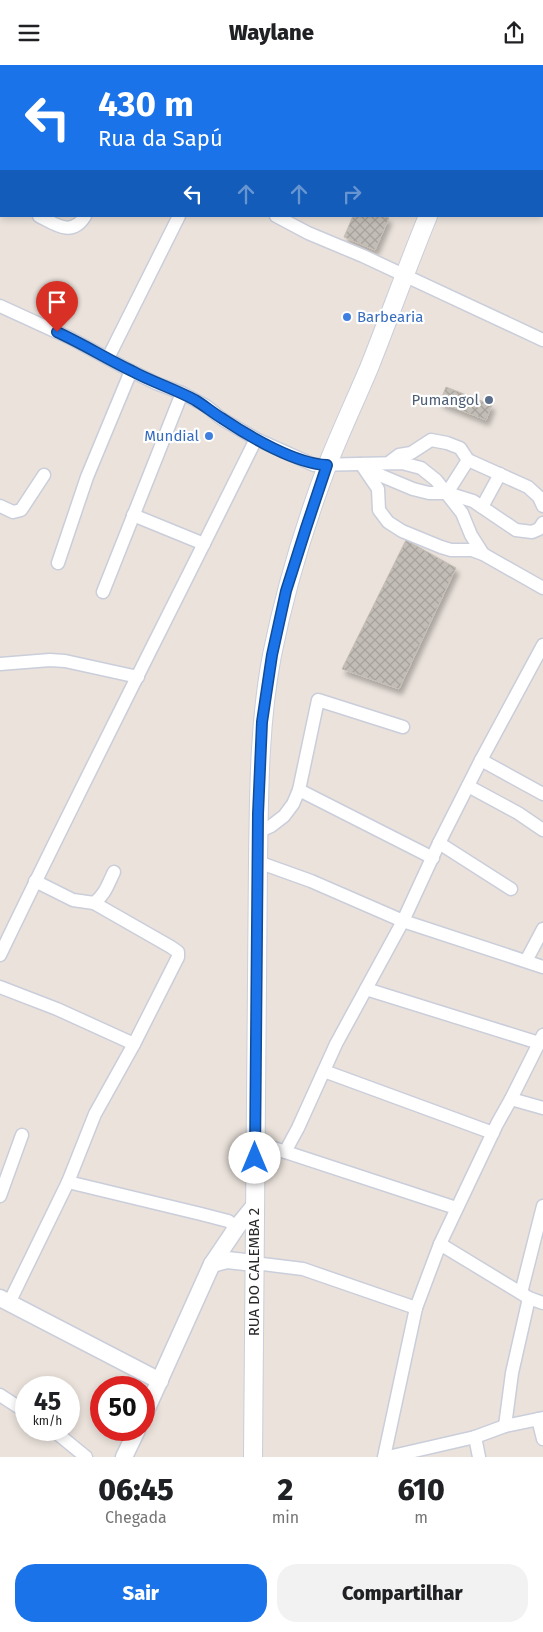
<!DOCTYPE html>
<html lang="pt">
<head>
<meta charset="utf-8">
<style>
  body { margin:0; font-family:"Fira Sans",sans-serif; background:#f2f2f2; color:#202124; height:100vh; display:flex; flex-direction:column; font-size:19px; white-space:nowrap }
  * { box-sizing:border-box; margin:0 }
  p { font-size:16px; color:#757577 }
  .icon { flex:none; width:28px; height:28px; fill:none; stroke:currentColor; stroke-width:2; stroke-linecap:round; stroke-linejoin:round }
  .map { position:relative; height:1392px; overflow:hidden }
  .drawer { display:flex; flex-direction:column; background:#fff; flex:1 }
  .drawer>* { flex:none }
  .guide { position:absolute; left:0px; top:0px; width:544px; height:152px; box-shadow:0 2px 8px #0003; background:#1a73e8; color:#fff; overflow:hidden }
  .speed { position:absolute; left:15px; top:1311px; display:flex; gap:10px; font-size:25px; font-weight:700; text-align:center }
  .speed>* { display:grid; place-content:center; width:65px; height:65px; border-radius:50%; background:#fff; box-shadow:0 2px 8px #0003; line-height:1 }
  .speed small { font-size:12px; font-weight:400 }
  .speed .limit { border:8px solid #d22; background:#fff; color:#111 }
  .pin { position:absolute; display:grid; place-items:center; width:42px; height:42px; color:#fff; margin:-51px -21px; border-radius:50% 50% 50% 0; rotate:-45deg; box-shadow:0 0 5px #0007 }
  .pin .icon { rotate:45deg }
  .me { position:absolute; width:55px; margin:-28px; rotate:0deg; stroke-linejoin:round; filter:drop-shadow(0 0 4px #0008) }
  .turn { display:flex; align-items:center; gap:18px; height:105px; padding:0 15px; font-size:22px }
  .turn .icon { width:65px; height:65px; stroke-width:2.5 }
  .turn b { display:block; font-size:35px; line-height:42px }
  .lanes { display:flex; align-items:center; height:48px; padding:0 15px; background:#0003; justify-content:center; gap:25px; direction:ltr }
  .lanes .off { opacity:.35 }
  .eta { display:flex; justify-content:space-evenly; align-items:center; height:85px; text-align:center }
  .eta b { font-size:30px; font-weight:800; line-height:35px }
  .button { display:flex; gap:10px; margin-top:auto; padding:10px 15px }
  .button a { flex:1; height:58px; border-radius:20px; background:#1a73e8; color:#fff; font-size:20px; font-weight:800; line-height:58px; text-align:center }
  .button a+a { background:#f2f2f2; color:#202124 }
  header { display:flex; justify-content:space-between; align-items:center; height:65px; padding:0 15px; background:#fff; font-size:22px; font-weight:800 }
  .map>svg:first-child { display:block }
  .building { fill:url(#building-cross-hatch); stroke:#c5beb5; filter:url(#shadow) }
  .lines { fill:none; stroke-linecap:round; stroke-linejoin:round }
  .minor-casing { stroke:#caceda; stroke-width:15 }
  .tertiary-casing { stroke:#caceda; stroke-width:19 }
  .secondary-casing { stroke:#caceda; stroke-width:20 }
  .minor { stroke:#fff; stroke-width:12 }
  .tertiary { stroke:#fff; stroke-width:16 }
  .secondary { stroke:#fff; stroke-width:18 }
  .route-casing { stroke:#114b97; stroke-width:12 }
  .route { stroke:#1a73e8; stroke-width:9 }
  .shop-dot { fill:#3f7fe0; stroke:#fff; stroke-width:2 }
  .service-dot { fill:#5c6f8a; stroke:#fff; stroke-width:2 }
  .labels { text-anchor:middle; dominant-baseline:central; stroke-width:4.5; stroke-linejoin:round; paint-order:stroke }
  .shop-label { font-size:15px; fill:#366cbe; stroke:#fff; text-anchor:start }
  .service-label { font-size:15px; fill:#4e5e75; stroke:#fff; text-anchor:end }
  .street-label { font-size:15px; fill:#292929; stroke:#fff }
</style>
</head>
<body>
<header><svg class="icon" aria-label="menu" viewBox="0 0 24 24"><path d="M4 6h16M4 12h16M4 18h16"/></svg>Waylane<svg class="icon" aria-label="share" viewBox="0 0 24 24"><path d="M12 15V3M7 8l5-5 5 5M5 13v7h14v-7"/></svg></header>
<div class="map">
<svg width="543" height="1392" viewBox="0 0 543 1392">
  <defs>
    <pattern id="building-cross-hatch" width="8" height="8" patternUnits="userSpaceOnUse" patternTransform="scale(1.25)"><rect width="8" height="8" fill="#c3bdb7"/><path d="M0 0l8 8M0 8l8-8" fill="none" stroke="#a8a29d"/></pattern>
    <filter id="shadow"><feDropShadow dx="3" dy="5.5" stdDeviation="2.5" flood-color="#0004"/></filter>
  </defs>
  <rect width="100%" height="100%" fill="#eae2db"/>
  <g class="building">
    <path d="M353,151h31l5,2 -14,32 -31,-13z"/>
    <path d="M446,322l46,18 -6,15 -46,-18z"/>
    <path d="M406,475l50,28 -57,121 -57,-20z"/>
  </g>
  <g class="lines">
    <defs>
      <g id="minor">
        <path d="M245,0l1,1"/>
        <path d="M452,0l3,1"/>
        <path d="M535,0l2,1"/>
        <path d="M65,1v-1"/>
        <path d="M160,1v-1"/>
        <path d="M0,88h1"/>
        <path d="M0,124l1,-3"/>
        <path d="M542,142h1"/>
        <path d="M39,151c17,9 33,21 46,0"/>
        <path d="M276,151l32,17 55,23 180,84"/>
        <path d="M0,241l70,32 61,33 27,13 24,9 24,13 16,13 34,20 58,26 88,-2 19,5 15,12 26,33 9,22 12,19"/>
        <path d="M108,293l71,-142"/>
        <path d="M391,396l8,-6 12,-2 20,-13 16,3 13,5 8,12"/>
        <path d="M361,399l17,25 1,21 9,12 14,9 39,16 10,3h21l11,4 60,34"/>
        <path d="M365,402l17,9 31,13 16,4h18l26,8 43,29 16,2 7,-3 4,-6"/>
        <path d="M447,428l21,-33 60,27 11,10 4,9"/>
        <path d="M0,441l13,6 8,-2 23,-35"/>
        <path d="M482,442l18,-33"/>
        <path d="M133,450l71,29"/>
        <path d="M58,498l29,-86 44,-106"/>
        <path d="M103,527l79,-199"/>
        <path d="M0,599l50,-4 15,1 73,16"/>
        <path d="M481,695l62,34"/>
        <path d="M468,721l50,27 25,17"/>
        <path d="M299,725l134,68"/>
        <path d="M258,767l13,-6 13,-10 9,-12 6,-14 19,-90 85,27"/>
        <path d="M439,778l72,46"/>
        <path d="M258,797l53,19 92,40 140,46"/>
        <path d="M35,816l38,19 21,3c11,-8 14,-19 20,-31"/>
        <path d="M0,890c83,-173 171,-344 256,-516"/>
        <path d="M526,896l17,-32"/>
        <path d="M0,922l57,22 77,35"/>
        <path d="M366,924l173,54"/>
        <path d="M324,1006l169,62"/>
        <path d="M511,1034l32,9"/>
        <path d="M255,1077l201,66"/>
        <path d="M285,1087l13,-24 38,-84 67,-123 36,-78 42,-83 62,-115"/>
        <path d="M68,1117l133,32 27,7 9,6"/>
        <path d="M0,1131l22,-61"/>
        <path d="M440,1179l89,54 14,5"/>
        <path d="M254,1198l49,6 113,39"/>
        <path d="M521,1228l22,-87"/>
        <path d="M9,1238l59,-121 27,-68 39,-70 44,-87v-5l-7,-5 -77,-44"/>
        <path d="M0,1330l26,17"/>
        <path d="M538,1354l5,20"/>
        <path d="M505,1361l7,-53 17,-75"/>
        <path d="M53,1365l33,27"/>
        <path d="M475,1372l4,20"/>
        <path d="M384,1392l32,-149 24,-64 57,-120 14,-25 32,-64"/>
        <path d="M388,1392l87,-20 30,-11 38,-8"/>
      </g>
      <g id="tertiary">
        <path d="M212,1199l15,-4 27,3"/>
        <path d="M0,1233l160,83"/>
        <path d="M144,1350l68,-151 25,-37 18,-22"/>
        <path d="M124,1392l13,-27"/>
      </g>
      <g id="secondary">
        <path d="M496,1l1,-1"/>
        <path d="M253,1392l5,-595c1,-69 1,-139 14,-207 13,-65 32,-128 55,-189 13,-33 28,-65 42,-98 20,-50 38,-101 59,-152"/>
      </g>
    </defs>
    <use href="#minor" class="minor-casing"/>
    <use href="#tertiary" class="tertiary-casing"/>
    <use href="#secondary" class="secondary-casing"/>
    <use href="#minor" class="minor"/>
    <use href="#tertiary" class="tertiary"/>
    <use href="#secondary" class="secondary"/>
  </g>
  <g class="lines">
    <defs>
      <path id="route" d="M57,267c26,12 50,27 75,39 20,11 43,18 63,29 10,6 18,13 28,19 27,18 73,45 104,46l-21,63 -20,63 -14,64 -10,67 -4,92 -3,344"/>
    </defs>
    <use href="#route" class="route-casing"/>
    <use href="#route" class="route"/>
  </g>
  <g class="shop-dot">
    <circle cx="347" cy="252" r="5"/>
    <circle cx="209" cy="371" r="5"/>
  </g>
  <circle class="service-dot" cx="489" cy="335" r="5"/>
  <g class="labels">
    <g class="shop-label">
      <text x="357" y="252">Barbearia</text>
      <text x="199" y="371" text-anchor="end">Mundial</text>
    </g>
    <g class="service-label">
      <text x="479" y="335">Pumangol</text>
    </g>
    <g class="street-label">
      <text transform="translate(254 1207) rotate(-90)">RUA DO CALEMBA 2</text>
    </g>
  </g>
</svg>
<div class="speed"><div>45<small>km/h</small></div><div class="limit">50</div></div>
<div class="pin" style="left:57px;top:267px;background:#d93025"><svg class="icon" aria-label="arrive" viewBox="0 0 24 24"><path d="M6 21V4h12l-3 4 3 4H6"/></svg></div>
<svg class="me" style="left:255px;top:1093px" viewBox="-20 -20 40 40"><circle r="19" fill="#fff"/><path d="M0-13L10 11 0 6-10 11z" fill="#1a73e8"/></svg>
<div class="guide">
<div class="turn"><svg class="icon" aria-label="left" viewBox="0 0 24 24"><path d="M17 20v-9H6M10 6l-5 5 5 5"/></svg><div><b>430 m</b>Rua da Sapú</div></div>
<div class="lanes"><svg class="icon" aria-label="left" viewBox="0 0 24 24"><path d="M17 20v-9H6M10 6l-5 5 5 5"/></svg><svg class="icon off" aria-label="ahead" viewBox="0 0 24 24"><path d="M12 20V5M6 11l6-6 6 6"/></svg><svg class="icon off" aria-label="ahead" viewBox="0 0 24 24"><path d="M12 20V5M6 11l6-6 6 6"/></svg><svg class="icon off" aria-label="right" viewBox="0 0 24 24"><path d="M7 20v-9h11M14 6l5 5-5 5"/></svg></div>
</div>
</div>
<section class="drawer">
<div class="eta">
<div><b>06:45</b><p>Chegada</p></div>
<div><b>2</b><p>min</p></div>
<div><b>610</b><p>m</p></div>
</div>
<div class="button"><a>Sair</a><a>Compartilhar</a></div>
</section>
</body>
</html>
